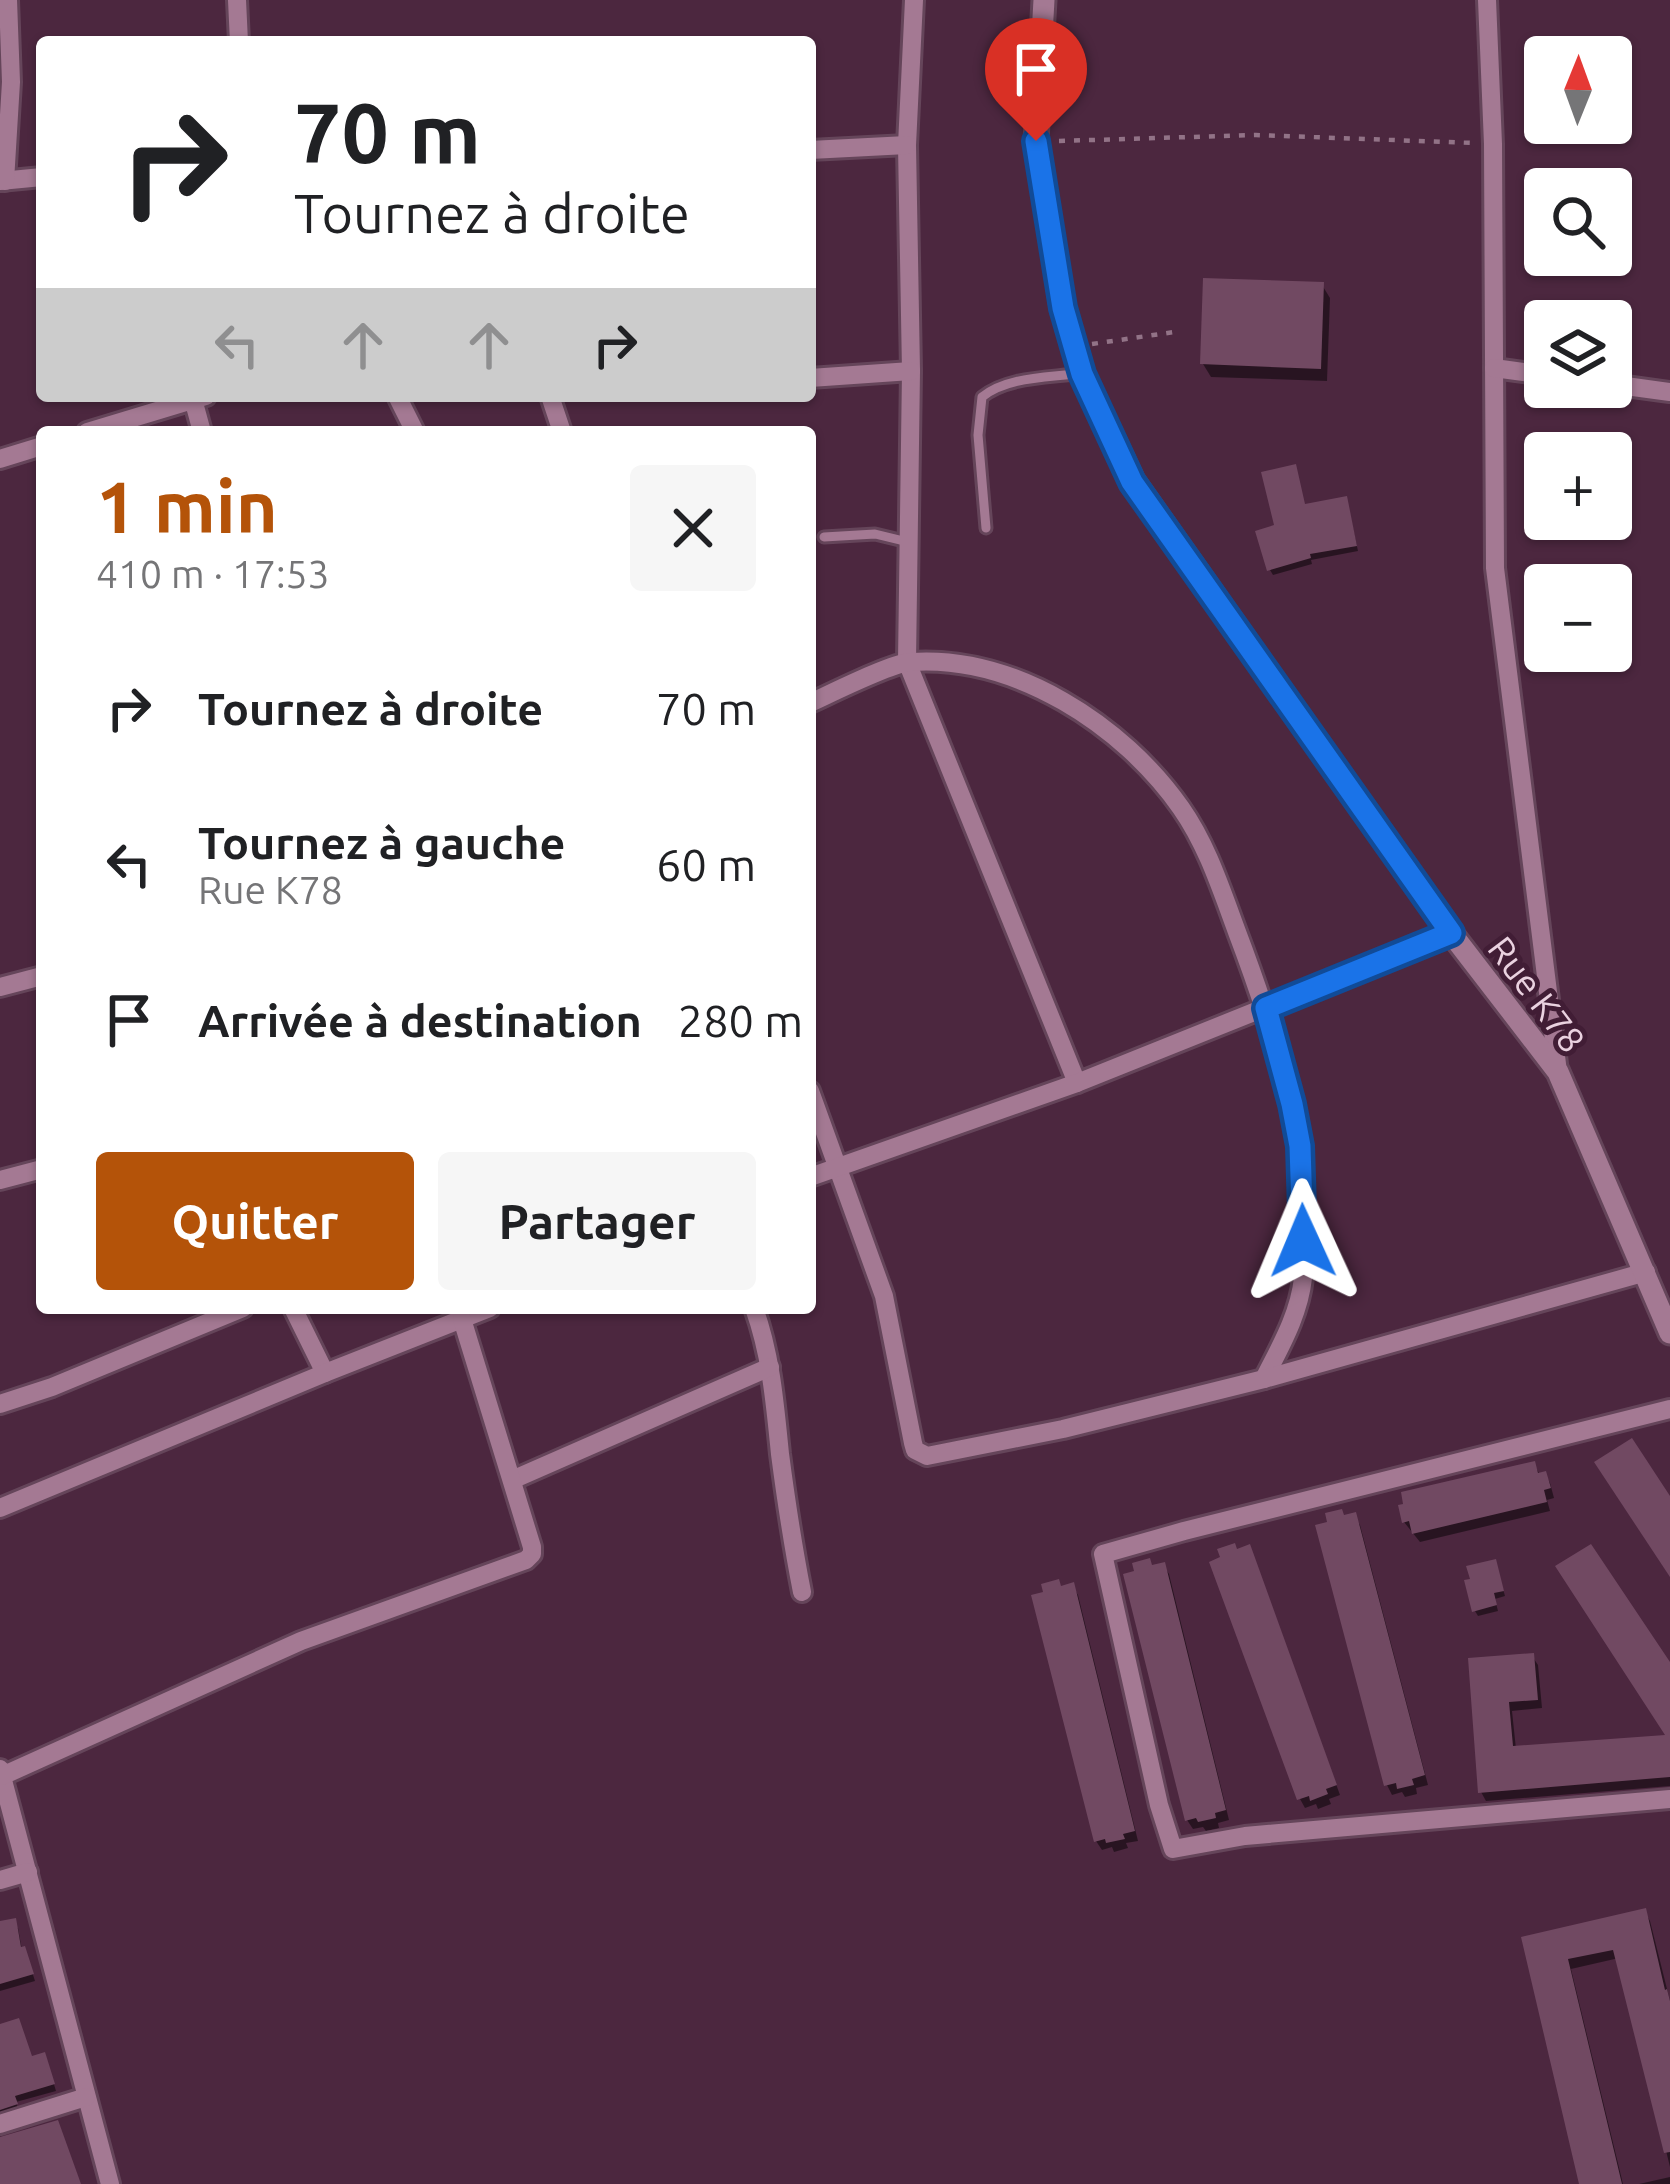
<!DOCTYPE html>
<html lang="fr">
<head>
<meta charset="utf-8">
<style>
  body { margin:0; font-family:Ubuntu,sans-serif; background:#f6f6f6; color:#202124; height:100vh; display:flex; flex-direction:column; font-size:45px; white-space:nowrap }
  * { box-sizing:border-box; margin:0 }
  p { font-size:39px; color:#757577 }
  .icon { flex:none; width:66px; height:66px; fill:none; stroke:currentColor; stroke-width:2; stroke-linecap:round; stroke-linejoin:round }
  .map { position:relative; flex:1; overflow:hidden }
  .side { position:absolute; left:36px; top:426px; width:780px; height:888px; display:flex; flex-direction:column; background:#fff; border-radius:12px; box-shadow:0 3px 9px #0004 }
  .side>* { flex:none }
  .guide { position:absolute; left:36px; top:36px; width:780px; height:366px; border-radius:12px; box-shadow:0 3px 9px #0004; background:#fff; color:#202124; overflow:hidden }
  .needle { width:78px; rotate:1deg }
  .buttons { position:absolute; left:1524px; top:36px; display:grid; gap:24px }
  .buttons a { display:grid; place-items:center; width:108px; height:108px; border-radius:12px; background:#fff; box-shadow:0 3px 9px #0004; font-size:60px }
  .pin { position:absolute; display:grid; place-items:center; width:102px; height:102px; color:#fff; margin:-123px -51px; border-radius:50% 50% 50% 0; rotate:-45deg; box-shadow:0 0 12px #0007 }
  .pin .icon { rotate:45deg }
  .me { position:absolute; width:132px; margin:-66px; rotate:359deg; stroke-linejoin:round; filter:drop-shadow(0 0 9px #0008) }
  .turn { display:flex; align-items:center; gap:42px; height:252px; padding:0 60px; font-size:54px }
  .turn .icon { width:156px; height:156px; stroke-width:2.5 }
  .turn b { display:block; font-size:84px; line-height:102px }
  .lanes { display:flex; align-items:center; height:114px; padding:0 60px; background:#0003; justify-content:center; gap:60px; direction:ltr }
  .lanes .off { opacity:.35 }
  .round { display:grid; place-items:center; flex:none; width:126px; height:126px; border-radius:12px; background:#f6f6f6 }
  .headline { display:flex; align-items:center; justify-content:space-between; height:204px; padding:0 60px }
  h1 { font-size:72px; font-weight:700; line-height:90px; color:#b45309 }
  .button { display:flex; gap:24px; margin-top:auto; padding:24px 60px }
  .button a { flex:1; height:138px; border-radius:12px; background:#b45309; color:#fff; font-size:48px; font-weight:700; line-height:138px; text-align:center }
  .button a+a { background:#f6f6f6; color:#202124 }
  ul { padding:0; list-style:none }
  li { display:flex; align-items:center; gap:36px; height:156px; padding:0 60px }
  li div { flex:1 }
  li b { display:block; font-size:45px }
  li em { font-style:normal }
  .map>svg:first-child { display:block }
  .shadow { fill:#0007 }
  .building { fill:#714962 }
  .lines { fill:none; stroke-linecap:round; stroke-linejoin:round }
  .service-casing { stroke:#65455a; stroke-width:15 }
  .minor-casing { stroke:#65455a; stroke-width:24 }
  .tertiary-casing { stroke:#65455a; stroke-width:27 }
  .path { stroke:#927387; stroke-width:4.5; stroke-dasharray:6 9; stroke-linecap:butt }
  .service { stroke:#a47993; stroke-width:9 }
  .minor { stroke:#a47993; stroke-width:18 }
  .tertiary { stroke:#a47993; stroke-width:21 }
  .route-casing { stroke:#114b97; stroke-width:30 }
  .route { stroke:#1a73e8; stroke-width:21 }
  .labels { text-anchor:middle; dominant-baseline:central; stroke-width:10; stroke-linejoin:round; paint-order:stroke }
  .street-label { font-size:36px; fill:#ead2e0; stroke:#411d35 }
</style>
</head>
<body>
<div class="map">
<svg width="1670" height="2184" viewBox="0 0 1670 2184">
  <rect width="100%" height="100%" fill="#4c273f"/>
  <g class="shadow">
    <path d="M1322,285l8,13 -3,83 -116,-4 -8,-13z"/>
    <path d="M1348,505l10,46 -47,9 1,4 -39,11 -3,-5 8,-43 27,-20z"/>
    <path d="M1534,1464l6,11 5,-1 5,9 4,15 -7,2 3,11 -130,31 -16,-20z"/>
    <path d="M1354,1516l6,9 68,260 -12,3 1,6 -12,3 -3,-5 -10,3 -5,-10 -68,-258z"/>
    <path d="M1237,1552l17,5 86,238 -11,4 2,5 -13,5 -2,-5 -11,4 -5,-9z"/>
    <path d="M1163,1565l6,9 60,246 -11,3 1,5 -13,3 -3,-4 -10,2 -6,-9 -35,-252z"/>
    <path d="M1497,1568l8,28 -10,3 3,12 -20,5 -3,-5 -2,-30z"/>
    <path d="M1072,1586l6,9 60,246 -12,2 2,5 -14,4 -2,-5 -10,3 -6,-9z"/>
    <path d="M1532,1656l6,9 4,43 -30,3 4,38 154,-12v-69v118l-184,15 -5,-9 -10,-131z"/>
    <path d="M1645,1912l5,9 20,80v166l-51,-209 -48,11 52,215h-41l-58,-245z"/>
    <path d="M0,1924l18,4 4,22 5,6 8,25 -35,10z"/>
    <path d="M0,2027l32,32 15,2 9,30 -40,11 3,9 -19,7z"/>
    <path d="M1670,2177v7h-31z"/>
  </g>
  <g class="building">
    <path d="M1203,278l121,4 -3,87 -121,-5z"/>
    <path d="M1296,464l9,40 42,-8 10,50 -47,8 1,4 -44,13 -12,-40 19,-6 -13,-53z"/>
    <path d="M1632,1438l38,58v81l-76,-115z"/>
    <path d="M1535,1461l3,12 8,-2 5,17 -7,2 3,12 -135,32 -3,-13 -7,2 -4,-18 5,-1 -2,-12z"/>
    <path d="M1342,1509l2,6 12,-3 69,263 -13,4 2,6 -17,4 -1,-6 -12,3 -69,-261 12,-3 -2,-9z"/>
    <path d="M1235,1543l2,6 13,-5 87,241 -11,4 2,5 -18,7 -1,-5 -12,4 -88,-238 11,-5 -3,-8z"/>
    <path d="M1591,1544l79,118v115l-192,16 -10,-135 66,-5 4,47 -29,2 4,44 152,-11 -110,-169z"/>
    <path d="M1150,1558l2,7 13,-3 61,248 -11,3 1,5 -18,4 -2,-4 -11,3 -62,-247 11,-3 -2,-8z"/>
    <path d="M1496,1559l8,32 -10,2 3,12 -25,7 -8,-32 6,-1 -4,-13z"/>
    <path d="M1059,1579l2,7 13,-4 61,249 -12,3 2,5 -19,4 -1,-4 -11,3 -63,-247 12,-3 -2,-8z"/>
    <path d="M1646,1908l19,82 2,-1 3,12v151l-6,1 -51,-203 -45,9 54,225h-43l-58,-247z"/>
    <path d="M16,1918l5,29 4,-1 9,28 -34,10v-63z"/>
    <path d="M19,2018l13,38 13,-4 10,32 -40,12 3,8 -18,6v-86z"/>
    <path d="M58,2120l23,64h-81v-47z"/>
  </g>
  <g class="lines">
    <defs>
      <g id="service">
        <path d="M986,528l-8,-93 4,-38c26,-21 68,-19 100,-24"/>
        <path d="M824,537l51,-3 33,8"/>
      </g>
      <g id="minor">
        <path d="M237,0l2,42"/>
        <path d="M914,0l-7,145 4,226 -4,291 170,421"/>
        <path d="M1487,0l6,144 2,424 63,504"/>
        <path d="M810,150l97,-5"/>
        <path d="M0,181l42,-4"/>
        <path d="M5,181l6,-99 -3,-82"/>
        <path d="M1494,368l51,7"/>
        <path d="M810,378l101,-7"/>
        <path d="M1611,384l59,8"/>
        <path d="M397,396l18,36"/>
        <path d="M550,396l12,36"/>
        <path d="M193,399l9,33"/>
        <path d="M87,432l119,-36"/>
        <path d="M0,459l42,-13"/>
        <path d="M810,703c22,-10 81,-40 101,-41 104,-7 212,63 270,146 26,37 40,81 56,124 42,111 77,225 66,346 -4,37 -23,69 -39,101"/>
        <path d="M0,987l42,-11"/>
        <path d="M810,1091l74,205 29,147 2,7 12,6 136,-27 201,-50 382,-107"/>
        <path d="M810,1177l267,-94 374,-150"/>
        <path d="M0,1180l42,-11"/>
        <path d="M293,1308l32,65"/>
        <path d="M754,1308c17,47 21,96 26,146 6,46 13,92 22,138"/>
        <path d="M0,1404l52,-17 191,-79"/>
        <path d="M1670,1409l-486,122 -81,23 56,251 14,44 72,-13 425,-37"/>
        <path d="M512,1480l258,-113"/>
        <path d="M0,1508l325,-135 165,-65"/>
        <path d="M0,1769l110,415"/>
        <path d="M2,1776l299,-135 225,-81 6,-6v-7l-70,-228"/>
        <path d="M0,1880l28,-8"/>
        <path d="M0,2124l86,-27"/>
      </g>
      <path id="tertiary" d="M1044,0l-8,141 26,167 20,65 51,108 318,452 107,139 112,261"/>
    </defs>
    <use href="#service" class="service-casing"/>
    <use href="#minor" class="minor-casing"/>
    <use href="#tertiary" class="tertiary-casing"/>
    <g class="path">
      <path d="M1059,141l197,-6 218,8"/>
      <path d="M1092,344l89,-13"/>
    </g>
    <use href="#service" class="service"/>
    <use href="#minor" class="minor"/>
    <use href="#tertiary" class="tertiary"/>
  </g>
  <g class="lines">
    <defs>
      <path id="route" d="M1036,141l27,167 19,66 50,108 319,451 -185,75 26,96 8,42 3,95"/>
    </defs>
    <use href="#route" class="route-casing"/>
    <use href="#route" class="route"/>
  </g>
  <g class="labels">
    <g class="street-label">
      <text transform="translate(1537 994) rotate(53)">Rue K78</text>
    </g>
  </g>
</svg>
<div class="buttons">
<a><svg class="needle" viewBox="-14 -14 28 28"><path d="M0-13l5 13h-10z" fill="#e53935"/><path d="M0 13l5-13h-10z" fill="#757577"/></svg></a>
<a><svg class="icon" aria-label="search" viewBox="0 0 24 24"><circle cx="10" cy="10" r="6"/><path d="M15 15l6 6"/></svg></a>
<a><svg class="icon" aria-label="layers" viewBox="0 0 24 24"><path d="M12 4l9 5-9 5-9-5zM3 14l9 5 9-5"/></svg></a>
<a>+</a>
<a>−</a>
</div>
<div class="pin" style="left:1036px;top:141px;background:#d93025"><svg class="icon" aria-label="arrive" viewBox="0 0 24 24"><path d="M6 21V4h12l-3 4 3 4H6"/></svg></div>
<svg class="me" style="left:1303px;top:1241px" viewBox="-20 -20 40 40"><path d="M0-17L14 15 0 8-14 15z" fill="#1a73e8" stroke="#fff" stroke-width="4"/></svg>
<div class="guide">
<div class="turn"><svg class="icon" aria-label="right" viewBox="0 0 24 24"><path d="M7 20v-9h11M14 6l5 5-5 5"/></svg><div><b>70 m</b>Tournez à droite</div></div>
<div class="lanes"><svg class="icon off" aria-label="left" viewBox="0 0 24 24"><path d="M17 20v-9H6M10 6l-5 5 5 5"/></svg><svg class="icon off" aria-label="ahead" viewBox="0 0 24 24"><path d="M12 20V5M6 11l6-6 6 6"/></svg><svg class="icon off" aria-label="ahead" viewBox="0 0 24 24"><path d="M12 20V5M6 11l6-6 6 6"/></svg><svg class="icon" aria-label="right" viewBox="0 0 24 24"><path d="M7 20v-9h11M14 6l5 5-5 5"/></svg></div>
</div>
<section class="side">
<div class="headline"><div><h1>1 min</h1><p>410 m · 17:53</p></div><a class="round"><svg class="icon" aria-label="close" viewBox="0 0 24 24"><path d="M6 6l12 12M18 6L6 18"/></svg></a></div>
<ul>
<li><svg class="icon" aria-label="right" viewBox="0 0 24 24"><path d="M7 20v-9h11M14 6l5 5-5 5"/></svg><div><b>Tournez à droite</b></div><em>70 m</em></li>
<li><svg class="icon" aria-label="left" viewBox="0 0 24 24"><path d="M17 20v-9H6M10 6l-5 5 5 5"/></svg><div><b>Tournez à gauche</b><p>Rue K78</p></div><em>60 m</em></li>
<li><svg class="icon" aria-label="arrive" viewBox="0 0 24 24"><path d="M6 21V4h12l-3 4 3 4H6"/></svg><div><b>Arrivée à destination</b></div><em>280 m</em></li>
</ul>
<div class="button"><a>Quitter</a><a>Partager</a></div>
</section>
</div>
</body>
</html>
